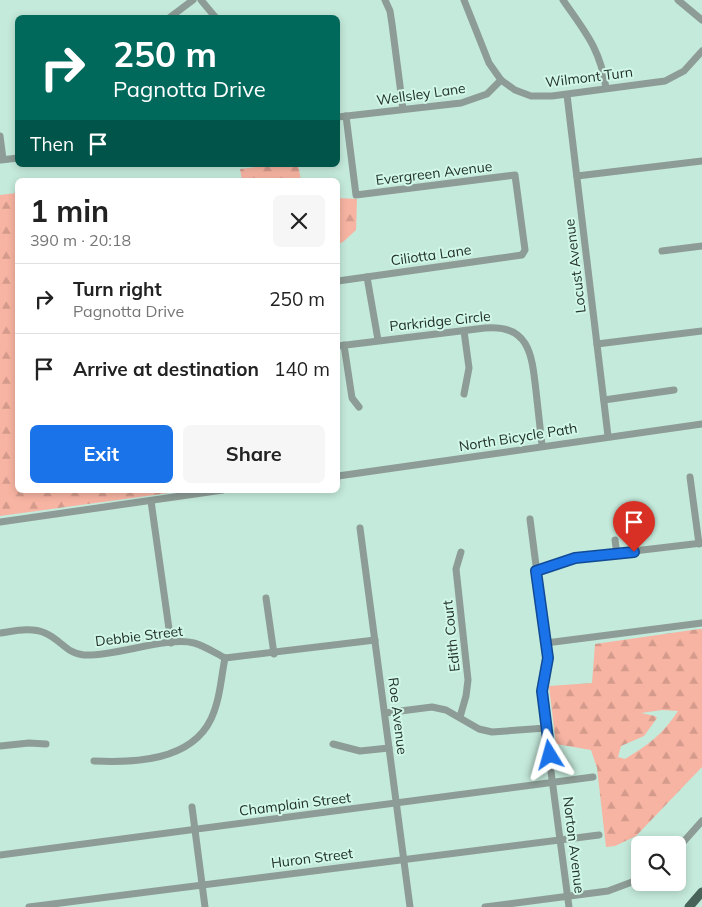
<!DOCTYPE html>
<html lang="en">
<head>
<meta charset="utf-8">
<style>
  body { margin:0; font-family:Mulish,sans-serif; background:#f6f6f6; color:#222; height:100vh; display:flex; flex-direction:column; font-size:19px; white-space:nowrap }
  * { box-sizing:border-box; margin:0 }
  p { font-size:16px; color:#767676 }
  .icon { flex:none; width:28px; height:28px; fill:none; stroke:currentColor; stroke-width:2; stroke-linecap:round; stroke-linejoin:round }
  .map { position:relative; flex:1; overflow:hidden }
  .details { position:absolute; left:15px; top:178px; width:325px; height:315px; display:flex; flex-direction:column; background:#fff; border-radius:8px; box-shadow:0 2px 8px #0003 }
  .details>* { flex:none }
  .guide { position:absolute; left:15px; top:15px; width:325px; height:152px; border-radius:8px; box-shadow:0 2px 8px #0003; background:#00695c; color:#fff; overflow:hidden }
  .controls { position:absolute; left:631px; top:836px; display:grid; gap:10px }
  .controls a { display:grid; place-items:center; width:55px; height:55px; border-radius:8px; background:#fff; box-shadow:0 2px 8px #0003; font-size:25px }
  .pin { position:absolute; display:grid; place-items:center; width:42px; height:42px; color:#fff; margin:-51px -21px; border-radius:50% 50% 50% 0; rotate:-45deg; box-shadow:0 0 5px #0007 }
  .pin .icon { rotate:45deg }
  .me { position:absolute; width:55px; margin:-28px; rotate:352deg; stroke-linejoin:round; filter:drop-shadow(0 0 4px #0008) }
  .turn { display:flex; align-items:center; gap:18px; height:105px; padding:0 15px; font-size:22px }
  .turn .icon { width:65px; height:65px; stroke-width:2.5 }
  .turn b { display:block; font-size:35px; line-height:42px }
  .then { display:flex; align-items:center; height:48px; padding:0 15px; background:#0003; gap:10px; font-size:19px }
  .round { display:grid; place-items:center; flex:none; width:52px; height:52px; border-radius:8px; background:#f6f6f6 }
  .headline { display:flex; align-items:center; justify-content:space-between; height:85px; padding:0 15px }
  h1 { font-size:30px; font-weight:700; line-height:38px }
  .cta { display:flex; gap:10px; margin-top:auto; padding:10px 15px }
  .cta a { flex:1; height:58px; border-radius:8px; background:#1a73e8; color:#fff; font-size:20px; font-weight:700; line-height:58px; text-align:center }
  .cta a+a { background:#f6f6f6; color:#222 }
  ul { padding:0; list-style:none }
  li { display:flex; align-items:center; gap:15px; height:70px; padding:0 15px; border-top:1px solid #e0e0e0 }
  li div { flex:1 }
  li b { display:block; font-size:19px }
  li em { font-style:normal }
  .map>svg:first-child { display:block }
  .forest { fill:url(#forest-firs); fill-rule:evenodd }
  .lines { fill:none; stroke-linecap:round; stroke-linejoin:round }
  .minor { stroke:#8d9c96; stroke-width:7 }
  .major { stroke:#48645a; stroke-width:9 }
  .route-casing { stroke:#114b97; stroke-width:12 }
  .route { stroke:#1a73e8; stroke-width:9 }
  .labels { text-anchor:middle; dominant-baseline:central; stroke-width:4; stroke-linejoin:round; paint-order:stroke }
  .street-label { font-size:14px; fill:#23312c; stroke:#d1f7e8 }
</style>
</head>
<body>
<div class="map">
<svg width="702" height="907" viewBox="0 0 702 907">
  <defs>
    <pattern id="forest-firs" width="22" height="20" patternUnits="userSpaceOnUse" patternTransform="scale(1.25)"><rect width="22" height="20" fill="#f8b4a2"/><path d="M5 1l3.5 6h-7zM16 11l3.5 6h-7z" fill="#d49b8c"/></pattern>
  </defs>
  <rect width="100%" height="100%" fill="#c4eadb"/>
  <g class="forest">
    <path d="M273,165h25l3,15h-59l-2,-11z"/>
    <path d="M17,193l1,297 158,2 -176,24v-321z"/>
    <path d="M338,198l19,1 -1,31 -13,12 -5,2z"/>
    <path d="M699,629h3v138l-66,69 -21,10 -9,1 -9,-79 -6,-18 -35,-6 -7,-58 43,-3 3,-39zM662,710l16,1c-14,22 -31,35 -53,48l-7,-2 3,-11 23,-10 13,-18 -2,-2 -14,-3z"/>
  </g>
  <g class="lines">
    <g class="minor">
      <path d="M201,0l15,18"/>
      <path d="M385,0l5,11 2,13 11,85"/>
      <path d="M464,0l25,63 12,17 14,10 16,6h21l113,-15 19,-10 18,-20"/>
      <path d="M563,0c22,32 37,48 43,88"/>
      <path d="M678,0l24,20"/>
      <path d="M169,18l24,-18"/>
      <path d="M567,95l41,341"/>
      <path d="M338,117l123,-14 26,-9 14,-14"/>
      <path d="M0,136l3,23"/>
      <path d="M1,160l17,-2"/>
      <path d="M577,176l125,-15"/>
      <path d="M662,251l40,-5"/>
      <path d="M367,277l11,63"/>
      <path d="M338,281l184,-26 3,-5 -10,-75 -159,20 -10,-79"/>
      <path d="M597,344l105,-13"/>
      <path d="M344,345l8,53 7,9"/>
      <path d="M338,346l147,-18c45,-4 47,28 51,63 2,18 4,36 6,54"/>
      <path d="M464,394l5,-26 -5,-37"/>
      <path d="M604,400l70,-10"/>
      <path d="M338,476l364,-52"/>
      <path d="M690,477l9,67"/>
      <path d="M151,501l20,142"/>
      <path d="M530,519l18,139 -5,24 -1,22 27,203"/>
      <path d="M0,522l223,-32"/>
      <path d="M360,528l50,379"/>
      <path d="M615,540l2,14"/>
      <path d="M536,571l39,-13 127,-15"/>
      <path d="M266,598l8,56"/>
      <path d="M0,633c15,-2 31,-6 45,0 15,6 22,21 39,22 30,2 83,-19 110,-12 11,3 21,10 31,15"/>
      <path d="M546,643l156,-20"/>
      <path d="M225,658l150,-18"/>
      <path d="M385,713l47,-6 14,3 33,19 13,3 54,-4"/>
      <path d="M460,717l6,-21 2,-16 -12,-111 5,-17"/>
      <path d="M333,744l27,7 29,-3"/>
      <path d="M0,746l29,-3 17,1"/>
      <path d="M94,761c40,2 97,0 117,-42 9,-19 10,-41 14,-61"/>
      <path d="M192,807l13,100"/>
      <path d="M678,848l24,-27"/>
      <path d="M0,855l593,-78"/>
      <path d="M29,907l570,-72"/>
      <path d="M485,907l123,-16 32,-12"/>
    </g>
    <path class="major" d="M689,907l13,-15"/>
  </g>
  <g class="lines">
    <defs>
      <path id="route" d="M550,755l-8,-64 6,-33 -12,-87 39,-13 59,-6"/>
    </defs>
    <use href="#route" class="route-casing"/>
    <use href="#route" class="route"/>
  </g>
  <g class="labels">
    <g class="street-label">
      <text transform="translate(589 77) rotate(-7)">Wilmont Turn</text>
      <text transform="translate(421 94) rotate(-8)">Wellsley Lane</text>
      <text transform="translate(434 173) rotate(-7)">Evergreen Avenue</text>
      <text transform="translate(431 255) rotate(-8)">Ciliotta Lane</text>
      <text transform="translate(575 266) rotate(-97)">Locust Avenue</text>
      <text transform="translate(440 321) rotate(-6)">Parkridge Circle</text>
      <text transform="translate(518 437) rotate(-9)">North Bicycle Path</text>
      <text transform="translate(139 636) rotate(-7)">Debbie Street</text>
      <text transform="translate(451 636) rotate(-96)">Edith Court</text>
      <text transform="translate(398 716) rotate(83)">Roe Avenue</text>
      <text transform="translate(295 804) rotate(-7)">Champlain Street</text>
      <text transform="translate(574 845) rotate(83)">Norton Avenue</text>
      <text transform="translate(312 858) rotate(-7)">Huron Street</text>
    </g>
  </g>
</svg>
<div class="controls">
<a><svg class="icon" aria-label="search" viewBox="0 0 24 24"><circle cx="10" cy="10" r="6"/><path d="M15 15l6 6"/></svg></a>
</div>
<div class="pin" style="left:634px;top:552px;background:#d93025"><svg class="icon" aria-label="arrive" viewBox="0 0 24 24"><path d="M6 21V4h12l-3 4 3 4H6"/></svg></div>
<svg class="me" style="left:550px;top:755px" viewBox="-20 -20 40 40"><path d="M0-17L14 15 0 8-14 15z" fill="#1a73e8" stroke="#fff" stroke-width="4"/></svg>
<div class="guide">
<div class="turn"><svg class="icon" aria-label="right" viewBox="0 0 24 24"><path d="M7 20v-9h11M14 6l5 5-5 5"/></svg><div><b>250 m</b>Pagnotta Drive</div></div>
<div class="then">Then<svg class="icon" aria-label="arrive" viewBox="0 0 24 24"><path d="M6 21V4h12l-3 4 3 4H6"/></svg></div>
</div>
<section class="details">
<div class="headline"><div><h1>1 min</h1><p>390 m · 20:18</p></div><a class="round"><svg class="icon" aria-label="close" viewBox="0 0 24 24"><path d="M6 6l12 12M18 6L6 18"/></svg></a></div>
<ul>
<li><svg class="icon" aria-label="right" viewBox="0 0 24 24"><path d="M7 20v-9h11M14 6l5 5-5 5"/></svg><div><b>Turn right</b><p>Pagnotta Drive</p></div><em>250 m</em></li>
<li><svg class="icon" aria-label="arrive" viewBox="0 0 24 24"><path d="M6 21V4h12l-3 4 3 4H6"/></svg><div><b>Arrive at destination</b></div><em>140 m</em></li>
</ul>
<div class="cta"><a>Exit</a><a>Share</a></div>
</section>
</div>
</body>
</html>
